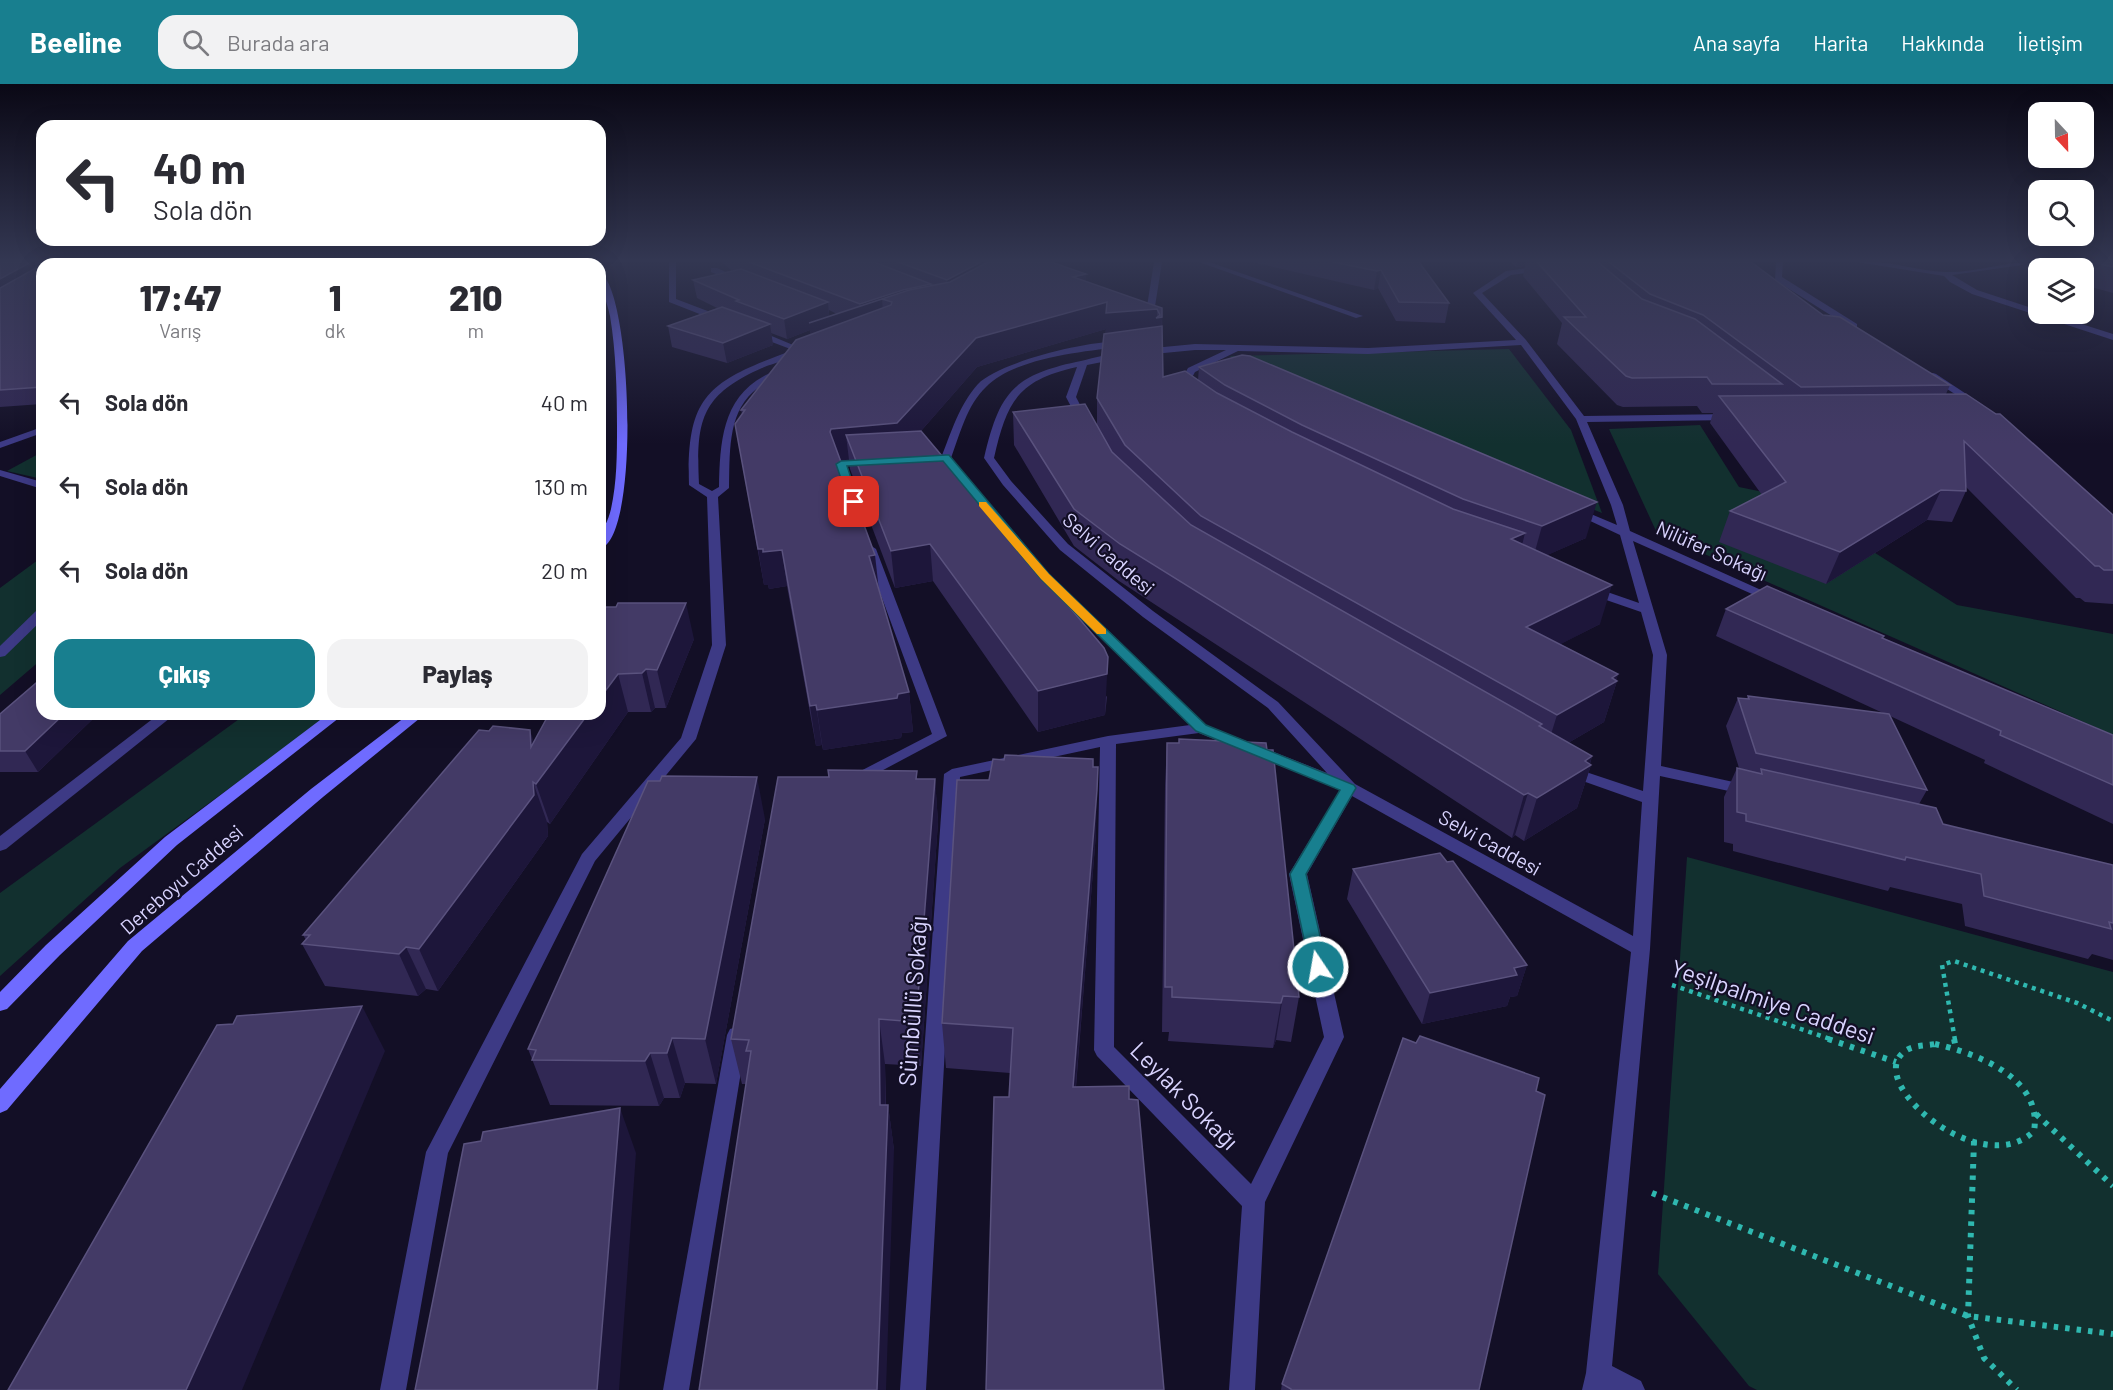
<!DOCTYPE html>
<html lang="tr">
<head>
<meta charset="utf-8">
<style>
  body { margin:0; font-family:Barlow,sans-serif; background:#f2f2f3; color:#2b2b33; height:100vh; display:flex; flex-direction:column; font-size:22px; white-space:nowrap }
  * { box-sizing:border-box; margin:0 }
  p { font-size:20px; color:#7c7c81 }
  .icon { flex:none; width:33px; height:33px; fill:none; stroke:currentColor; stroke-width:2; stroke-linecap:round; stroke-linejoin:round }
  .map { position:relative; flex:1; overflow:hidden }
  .details { position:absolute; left:36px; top:174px; width:570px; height:462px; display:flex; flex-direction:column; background:#fff; border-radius:18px; box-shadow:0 6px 24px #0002 }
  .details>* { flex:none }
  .guide { position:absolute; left:36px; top:36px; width:570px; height:126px; border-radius:18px; box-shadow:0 6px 24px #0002; background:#fff; color:#2b2b33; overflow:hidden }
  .needle { width:39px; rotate:158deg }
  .controls { position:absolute; left:2028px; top:18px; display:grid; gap:12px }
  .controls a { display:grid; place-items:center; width:66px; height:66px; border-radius:12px; background:#fff; box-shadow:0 6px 24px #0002; font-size:30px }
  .pin { position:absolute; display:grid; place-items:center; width:51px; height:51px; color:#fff; margin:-26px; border-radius:12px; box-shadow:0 3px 9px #0006 }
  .me { position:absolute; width:66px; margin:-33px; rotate:348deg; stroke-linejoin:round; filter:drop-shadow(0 0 4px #0008) }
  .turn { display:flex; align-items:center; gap:21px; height:126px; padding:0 18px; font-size:27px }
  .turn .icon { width:78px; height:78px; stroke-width:2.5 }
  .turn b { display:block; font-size:42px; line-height:51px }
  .eta { display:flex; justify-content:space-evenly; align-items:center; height:102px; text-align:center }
  .eta b { font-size:36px; font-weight:800; line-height:42px }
  .primary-button { display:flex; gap:12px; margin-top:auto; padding:12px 18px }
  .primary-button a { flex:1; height:69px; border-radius:18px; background:#187f8f; color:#fff; font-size:24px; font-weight:800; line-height:69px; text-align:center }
  .primary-button a+a { background:#f2f2f3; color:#2b2b33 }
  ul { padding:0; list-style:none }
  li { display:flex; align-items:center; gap:18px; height:84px; padding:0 18px }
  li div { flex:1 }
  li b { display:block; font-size:22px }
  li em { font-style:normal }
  header { display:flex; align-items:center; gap:36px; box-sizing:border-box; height:84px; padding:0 30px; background:#187f8f; color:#fff }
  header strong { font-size:28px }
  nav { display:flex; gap:33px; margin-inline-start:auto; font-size:21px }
  .search { width:420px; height:54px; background:#f2f2f3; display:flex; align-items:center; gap:15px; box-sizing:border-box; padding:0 21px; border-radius:18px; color:#7c7c81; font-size:22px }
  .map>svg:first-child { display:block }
  .green { fill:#12302f }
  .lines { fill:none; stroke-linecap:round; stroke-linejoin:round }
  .path-far1 { stroke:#2fb8b0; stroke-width:4.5; stroke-dasharray:4 5; stroke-linecap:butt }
  .path { stroke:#2fb8b0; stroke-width:6; stroke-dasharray:4.5 7; stroke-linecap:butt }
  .minor { fill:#3d3a85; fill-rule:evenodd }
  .secondary { fill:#6f6bff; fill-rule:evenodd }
  .wall { fill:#312854; fill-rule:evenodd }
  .shaded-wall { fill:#1d163a }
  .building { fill:#433a66; stroke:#5a527e; stroke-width:1.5 }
  .route { fill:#187f8f; stroke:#10535d; stroke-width:1.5 }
  .slow { fill:#f59e0b }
  .labels { text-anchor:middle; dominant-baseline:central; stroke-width:4.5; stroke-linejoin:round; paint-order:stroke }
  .street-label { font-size:20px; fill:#d9d4ff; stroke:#130f26 }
  .near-street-label { font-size:24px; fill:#d9d4ff; stroke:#130f26 }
</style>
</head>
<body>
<header>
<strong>Beeline</strong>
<div class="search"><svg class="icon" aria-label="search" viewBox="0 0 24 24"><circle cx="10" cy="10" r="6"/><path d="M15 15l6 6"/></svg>Burada ara</div>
<nav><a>Ana sayfa</a><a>Harita</a><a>Hakkında</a><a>İletişim</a></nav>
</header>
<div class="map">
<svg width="2113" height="1306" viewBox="0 0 2113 1306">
  <rect width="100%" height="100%" fill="#130f26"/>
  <g class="green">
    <path d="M1509,265l62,81 31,83 -362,-147 -10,-10z"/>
    <path d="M1700,341l39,62 48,10 170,108 156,29v101l-456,-202 -48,-104z"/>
    <path d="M42,368v27l-35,-8z"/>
    <path d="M42,473v102l-42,36v-107z"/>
    <path d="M246,630h85l-211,154 -120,108v-83z"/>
    <path d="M1687,773l426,115v418h-356l-8,-4 -91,-112z"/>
  </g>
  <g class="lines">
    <g class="path-far1">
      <path d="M1672,901l161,55"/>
      <path d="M1955,956l-13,-75 12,-4 123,42 36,18"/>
    </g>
    <g class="path">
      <path d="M1828,955l68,23"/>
      <path d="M1954,955l2,9"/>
      <path d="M1935,960c41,9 108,34 99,87 -52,51 -170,-48 -130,-79 8,-7 21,-6 31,-8z"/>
      <path d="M2036,1030l77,72"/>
      <path d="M1974,1057l-6,175 16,42 33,32"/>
      <path d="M1652,1109l316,123 145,18"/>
    </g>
    <g class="minor">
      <path d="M483,178h19l6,2h-22z"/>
      <path d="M669,178h7v37l50,19v4h-6l-51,-20z"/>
      <path d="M1154,178h8l-9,57 -4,2 -4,-2z"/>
      <path d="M1199,178h10l154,54 -7,2z"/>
      <path d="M1776,178h7l-1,15 75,47v4h-6l-76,-48z"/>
      <path d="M1857,178c29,-3 59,9 88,10 29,1 58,-10 87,-10l-3,2 -77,11 25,15 61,20v4h12l63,20v6l-141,-46 -22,-12 -6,-6z"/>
      <path d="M1544,182l3,4 -36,5 -29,18 44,47 58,76 148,-2 5,3 -5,3 -145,2 36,83 7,26 151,68 -6,4 -5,-1 -137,-61 34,114 -6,111 86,19 8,5 -8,5 -87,-19 -10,173 -38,417 29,15 4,9h-63l4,-17 45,-421 -279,-156 -45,78 37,163 -79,165 -10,188h-26l13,-184 -145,-150 -3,-6 6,-303 -140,30 -34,613h-26l44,-616 8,-5 156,-33 82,-11 -149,-145 -100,-122c10,-25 18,-53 37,-74 20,-22 118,-46 148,-42l1,2 -4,3c-39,4 -109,11 -137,40 -19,18 -26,47 -35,71l98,116 157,151 121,48 -59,-65 -125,-91 -83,-67 -57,-65 -19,-27c15,-63 27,-82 92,-96 14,-3 32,-9 46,-8v4l-35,7 -11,32 14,27 -1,2h-8l-15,-29 11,-30c-59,13 -70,34 -83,91l17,23 57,63 85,67 125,91 77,82 278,152 9,-134 -79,-28 -3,-3 8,-5 75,25 10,-136 -12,-43 -55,-19 -2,-3 6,-4 49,17 -19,-68 -51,-24 2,-2h8l38,16 -6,-20 -35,-86 -55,-74 -153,9 -130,-3 -43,21 -11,20 -5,3 -5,-3 14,-24 38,-18h-31l-52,5 -4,-3 4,-3 52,-5 173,4 148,-8 -43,-47 33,-22zM1199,649l141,57 -51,84 35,163 -73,147 -137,-137 2,-303z"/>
      <path d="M711,184h6l26,12 -7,2 -25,-10z"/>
      <path d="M751,246h6l48,20c-11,9 -29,12 -43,18 -61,27 -66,52 -63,116l13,7 7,-4c1,-45 3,-91 49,-113 7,-3 14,-9 21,-4 -11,9 -25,12 -36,22 -26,23 -23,64 -24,96l-11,9 8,148 -30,94 -101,122 -147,292 -42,237h-26l46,-238 156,-298 99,-116 31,-93 -5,-148 -18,-12c-3,-93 22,-104 104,-135l-42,-16z"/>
      <path d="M1933,289l3,1 47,31 -8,2 -45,-29v-4z"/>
      <path d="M42,343v6l-42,15v-6z"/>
      <path d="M0,386l42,12v7l-42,-13z"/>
      <path d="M870,461l6,4 71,187 -92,49 -6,-2 -2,-3 2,-3 83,-43 -68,-185z"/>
      <path d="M42,525v11l-37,36 -5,1v-11l37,-36z"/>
      <path d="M159,630h16l-169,135 -6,2v-15z"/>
      <path d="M737,943l7,2 3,6 -58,355h-26l64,-355 3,-6z"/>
    </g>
    <g class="secondary">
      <path d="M550,178h7l2,2h-8z"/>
      <path d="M586,178h7l2,2h-8z"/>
      <path d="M600,188c32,19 41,265 0,277 0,-19 7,-23 11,-40 6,-27 6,-55 6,-82 0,-37 -1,-75 -7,-111 -3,-15 -10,-29 -10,-44z"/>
      <path d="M328,630h16l-167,131 -117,110 -53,54 -7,2v-19l46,-47 119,-108z"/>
      <path d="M409,630h16l-102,83 -181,154 -135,159 -7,3v-24l128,-148 183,-152z"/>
    </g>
  </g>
  <g class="wall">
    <path d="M0,178h399l-2,2h-355v140l-42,3z"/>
    <path d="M722,178h329l35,12v7l76,27 1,69 35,3 1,-13 387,171 -39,17 53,69 -40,20 58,30 -2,6 1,1 -13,41 -36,21 24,13 -2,8 1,1 -14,43 -53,33 -9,-6 -3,3 -393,-257 -45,-35 -60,-101 -1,-33 84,13v-27l9,-69 -129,38 -56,64 186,266 -2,18 -67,17 -105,-151 -38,7 -45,-119 -1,-9 -9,1 69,231 4,40 -11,1 -1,5 -78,12 -1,-5 -6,1 -29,-160 -18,3 -1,-4h-4l-29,-161 7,-10 -1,-4 70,-75 -1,-5 -23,9 -16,-6 2,12 -46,18 -55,-16 -4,-21 49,-18 -20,-10 -4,-18 39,-9zM829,226l8,4 -8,2z"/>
    <path d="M1252,178h167l30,41 -4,20 -49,-2 -18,-33 -4,2z"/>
    <path d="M1511,178h240l72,53 127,70 -4,9 167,121v89l-28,-2 -5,-4h-4l-110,-111v4l-14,31 -25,-2 -101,64 -107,-42 11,-31 32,-16 -52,-72 3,-10h-11l-5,-7 -74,1 -6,-2 -60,-61 5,-21 -39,-47 2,-10 -9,1z"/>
    <path d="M2024,178h89v31l-29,-8v-17h-46v4l-16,-5z"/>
    <path d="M1726,525l157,29 230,97v89l-129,-61 1,-3 -95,-44 37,74 -8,14 24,20 170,42v94l-21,-6 -4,5 -123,-33 -3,-22 -72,-17 -2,4 -155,-40v-7l-9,-2v-45l13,-29h2l-13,-42 12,-28 9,1 1,-3 137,18 -169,-78z"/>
    <path d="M600,535l94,20 -28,69h-11l-4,4h-23l-78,112 -3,-2 1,14 -110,155 -12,-2 -8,7 -93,-10 -23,-42 4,-4 -3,-5 231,-193z"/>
    <path d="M0,630h98l-60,58h-38z"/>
    <path d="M1167,659l132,254 -8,45 -15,-2 -3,8 -105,-7 1,-9h-7l3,-247z"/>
    <path d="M1093,683l3,66 -20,254 -67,10 1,-24 -64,-5 -4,-45 47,-243z"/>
    <path d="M917,687v8h18l3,43 -17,244 -36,-2 1,41h2l6,45 -148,-66h-4l-11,-45 98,-262z"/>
    <path d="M765,735l-49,265 -31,-1 -5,15h-16l-5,8 -109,-1 -22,-56z"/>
    <path d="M1447,778l80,103 -10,31 -7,1 -3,9 -85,18 -75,-125 6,-30z"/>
    <path d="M1282,1300l197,6h-198z"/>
  </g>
  <g class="shaded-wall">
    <path d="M31,178h6l5,10 -42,25v-18z"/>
    <path d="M382,178h17l-2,2h-18z"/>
    <path d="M981,178h20l-53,37 -1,-19z"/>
    <path d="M1517,178h9l-1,4 -9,1z"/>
    <path d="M1381,186l-3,18 -4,2 3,-19z"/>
    <path d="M1086,190v26l-13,-23z"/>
    <path d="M931,200l2,18h-41l-10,-3 2,28 -71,24 -3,-21 -23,9 -3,-20 44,-17 1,14 31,-10v-2l43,-14z"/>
    <path d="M1107,218l50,7v9l5,-1 -1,28 -55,-4v-12l-129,38 -78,89 -53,-21 3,25 -14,1 -5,-29 1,-3 145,-91z"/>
    <path d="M770,240l3,21 -46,18 -4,-20z"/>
    <path d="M1941,406l-14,30 -101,64 14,-32z"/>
    <path d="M1597,418l-11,36 -54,24 10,-36z"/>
    <path d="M1525,449l-9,37 -5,-31z"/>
    <path d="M930,460l3,37 -38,7 -4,-37z"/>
    <path d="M758,465l24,1 5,36 -18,3 -1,-4h-4z"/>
    <path d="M875,471l4,36 -10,-35z"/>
    <path d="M1612,501l-12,39 -84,43 10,-40z"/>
    <path d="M686,519l8,36 -28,69 -9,-38z"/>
    <path d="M1108,573l-3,58 -67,17v-41z"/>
    <path d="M646,585l9,39 -4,4 -9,-39z"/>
    <path d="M618,590l10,38 -78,112 -14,-40 -5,-37 -1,-17 13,39 45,-55h12v-16z"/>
    <path d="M1618,590l-2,8 1,-1 -13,41 -60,35 13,-42z"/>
    <path d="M909,608l4,40 -11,1 -1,5 -78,12 -6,-40z"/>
    <path d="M816,621l6,40 -6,1 -6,-40z"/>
    <path d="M64,630h34l-60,58 -13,-21z"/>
    <path d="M1592,672l-3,11 2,-2 -14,43 -53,33 13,-43z"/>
    <path d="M757,693l8,42 -49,265 -11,-45z"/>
    <path d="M935,695l3,43 -17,244 -5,-44z"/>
    <path d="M533,698l14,40 1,14 -110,155 -19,-42z"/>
    <path d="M1097,706l-1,43 -24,299 1,-45z"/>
    <path d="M1528,709l-13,42 -3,3 12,-43z"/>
    <path d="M406,863l20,42 -8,7 -19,-42z"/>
    <path d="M1527,881l-10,31 -7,1 -3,9 -85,18 8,-31 84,-25z"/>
    <path d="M1283,912l-7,44 -3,8 8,-45z"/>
    <path d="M362,922l23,45 -143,339h-56z"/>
    <path d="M879,935l6,45 1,86 -6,-45z"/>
    <path d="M672,954l13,45 -5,15 -13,-45z"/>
    <path d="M650,969l14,45 -5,8 -14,-45z"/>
    <path d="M888,1021l6,45 -8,240h-9z"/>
    <path d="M620,1024l16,45 -17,237h-22z"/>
  </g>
  <g class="building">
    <path d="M0,178h31l-31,17z"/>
    <path d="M36,178h346l-3,2h-337v123l-42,3v-102l36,-20z"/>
    <path d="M749,178h125l57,22 -28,6 -43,14z"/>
    <path d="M898,178h83l-34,18z"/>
    <path d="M988,178h63l35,12 -13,3 89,31v9l-6,1 4,-3 -3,-6 -51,4 1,-11 -131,36 -79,85 -66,6 -1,3 45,123 -6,1 40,136 -11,2 -1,4 -80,12 -1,-5 -6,1 -28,-156 -19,2v-3h-5l-23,-125 10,-14h-4l55,-70 95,-35 1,-3 -10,-3 -73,24 100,-33 41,-8z"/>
    <path d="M1333,178h86l30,41 -50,-1 -18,-32 -4,1z"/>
    <path d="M1537,178h61l44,37 53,20 87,65h-70l-5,-7 -75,1 -6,-2 -62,-59h22z"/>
    <path d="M1609,178h142l72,53 17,2 110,68 -149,2 -98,-72 -53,-21z"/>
    <path d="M2092,178h21v5z"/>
    <path d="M741,185l87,33 -44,17 -48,-18 3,-1 -46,-20z"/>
    <path d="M722,223l48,17 -47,19 -55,-17z"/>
    <path d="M1162,242l1,51 22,-6 32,22 75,39 161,77 72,24 -14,6 101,46 -86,42 92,47 -6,4 5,3 -60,34 -356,-199 -76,-71 -28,-47 7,-64z"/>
    <path d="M1242,271l8,1 347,146 -55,24 -79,-27 -161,-74 -77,-40 -26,-18z"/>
    <path d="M1966,310l30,20h4l113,101v55h-9l-5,-4h-4l-131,-125 2,50 -25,-1 -101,62 -110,-41 56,-29 -67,-86z"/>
    <path d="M1085,320l27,48 79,73 351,199 -3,2 53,30 -7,5 6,4 -54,33 -9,-5 -4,2 -404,-251 -46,-35 -61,-97z"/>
    <path d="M921,347l183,217 4,9 -1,17 -69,17 -108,-147 -39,7 -45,-116z"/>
    <path d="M1767,502l117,50 -2,2 231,97v50l-113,-50 1,-4 -275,-122z"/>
    <path d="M618,519h68l-29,67 -11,-1 -4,4 -24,1 -18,24v-79l6,-12h10z"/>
    <path d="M42,594v36h22l-39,37h-25v-37z"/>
    <path d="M1748,612l141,18 38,76 -171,-37 -18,-55 11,1z"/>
    <path d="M549,630h39l-52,70 -3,-2 1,13 -115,154 -13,-2 -7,7 -97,-10 8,-9h-7l176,-205 10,1 4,-5 37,4 1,17z"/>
    <path d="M1179,655l87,4 1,7h6l26,247 -16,-1 -2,7 -109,-6v-10h-7l2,-244h12z"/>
    <path d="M1005,671l88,4v8h5l-1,23 -24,297 56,-1v13l9,1 26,290h-178l8,-293h15l4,-69 -71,-5 15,-243h32l4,-21 11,1z"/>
    <path d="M1737,684l25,6 -1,-5 175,39 7,16 170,41v58l-4,-1 2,7 -127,-33 -3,-22 -75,-17 -1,3 -159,-39v-7l-9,-2z"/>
    <path d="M828,686l89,1 -1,8h19l-19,243 -37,-3 1,86h8l-11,285h-178l52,-339h-5l3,-11 -18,-1 47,-262h51z"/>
    <path d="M662,692l95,1 -52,262 -33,-1 -5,15h-17l-5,8 -113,-1 4,-10 -8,-1 120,-268h12z"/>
    <path d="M1440,769l7,9 6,-1 74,104 -13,3 3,7 -87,18 -77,-124z"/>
    <path d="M362,922l-176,384h-178l209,-365 16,-1 4,-8z"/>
    <path d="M1420,952l119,42 -3,13 9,4 -66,295h-188v-1l-9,-5 121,-346 13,5z"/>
    <path d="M620,1024l-23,282h-182l49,-246 17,-3 2,-9z"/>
  </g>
  <linearGradient id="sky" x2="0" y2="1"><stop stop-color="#0a0815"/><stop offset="0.49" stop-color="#333752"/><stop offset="1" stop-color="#333752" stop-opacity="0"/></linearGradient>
  <rect width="2113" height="360" fill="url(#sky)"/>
  <path class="route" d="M946,371h3l100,119 157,151 148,60 2,3 -50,86 21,93 -3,5 -6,2 -6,-2 -2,-5 -20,-93 50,-84 -144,-59 -155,-152 -98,-118 -96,5 12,36 -5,3 -5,-3 -13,-38 5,-3z"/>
  <path class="slow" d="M979,418h7l63,72 57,55v5h-9l-56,-55 -62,-73z"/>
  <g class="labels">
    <g class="street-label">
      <text transform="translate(1712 466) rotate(24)">Nilüfer Sokağı</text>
      <text transform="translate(1109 469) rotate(41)">Selvi Caddesi</text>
      <text transform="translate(1490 758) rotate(29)">Selvi Caddesi</text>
      <text transform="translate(181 795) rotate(-41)">Dereboyu Caddesi</text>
    </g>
    <g class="near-street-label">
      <text transform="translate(912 917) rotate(-86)">Sümbüllü Sokağı</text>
      <text transform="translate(1773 917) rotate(19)">Yeşilpalmiye Caddesi</text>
      <text transform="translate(1185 1011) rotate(45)">Leylak Sokağı</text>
    </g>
  </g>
</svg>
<div class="controls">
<a><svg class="needle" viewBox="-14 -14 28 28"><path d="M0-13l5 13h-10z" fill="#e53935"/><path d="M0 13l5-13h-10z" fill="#7c7c81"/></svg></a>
<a><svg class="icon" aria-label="search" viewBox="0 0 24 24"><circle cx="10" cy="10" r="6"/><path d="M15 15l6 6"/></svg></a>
<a><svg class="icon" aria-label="layers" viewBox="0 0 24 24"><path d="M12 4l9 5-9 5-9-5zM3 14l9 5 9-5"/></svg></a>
</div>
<div class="pin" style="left:854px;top:418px;background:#d93025"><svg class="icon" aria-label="arrive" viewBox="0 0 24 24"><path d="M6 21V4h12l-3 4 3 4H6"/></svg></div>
<svg class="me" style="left:1318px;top:883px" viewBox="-20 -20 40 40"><circle r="17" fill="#187f8f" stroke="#fff" stroke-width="3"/><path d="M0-11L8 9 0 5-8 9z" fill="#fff"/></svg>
<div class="guide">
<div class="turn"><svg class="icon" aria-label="left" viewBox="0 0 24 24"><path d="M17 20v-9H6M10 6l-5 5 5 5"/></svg><div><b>40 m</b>Sola dön</div></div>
</div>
<section class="details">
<div class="eta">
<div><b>17:47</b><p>Varış</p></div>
<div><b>1</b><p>dk</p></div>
<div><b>210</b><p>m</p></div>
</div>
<ul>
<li><svg class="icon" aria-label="left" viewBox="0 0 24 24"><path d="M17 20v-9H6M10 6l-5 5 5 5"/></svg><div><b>Sola dön</b></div><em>40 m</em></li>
<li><svg class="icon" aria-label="left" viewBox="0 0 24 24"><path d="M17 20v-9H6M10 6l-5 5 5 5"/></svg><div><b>Sola dön</b></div><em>130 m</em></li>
<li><svg class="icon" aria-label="left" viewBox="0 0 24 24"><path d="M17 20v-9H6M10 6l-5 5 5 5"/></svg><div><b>Sola dön</b></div><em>20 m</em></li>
</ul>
<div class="primary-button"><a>Çıkış</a><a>Paylaş</a></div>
</section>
</div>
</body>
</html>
